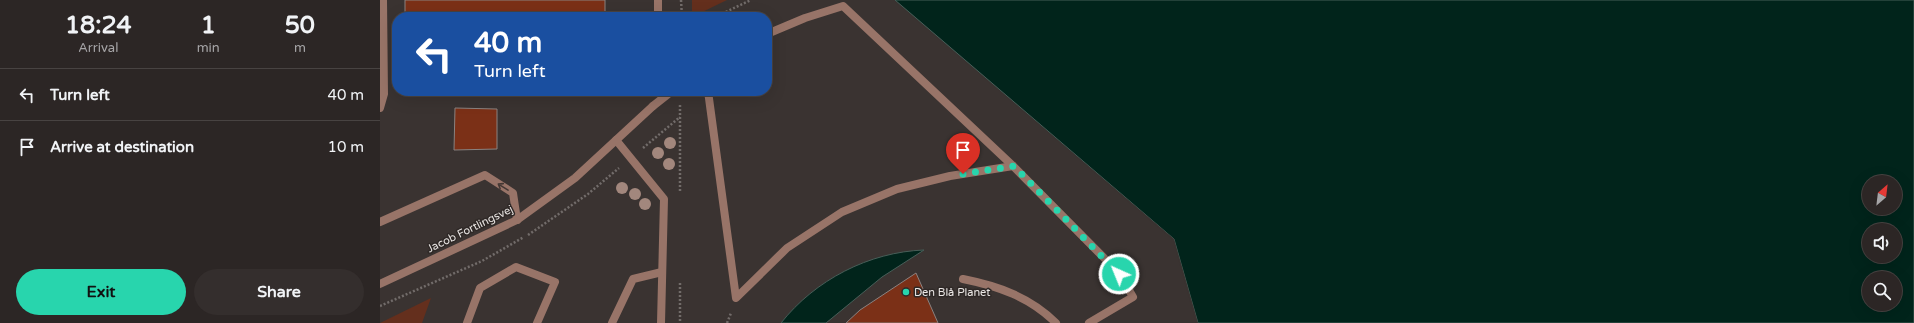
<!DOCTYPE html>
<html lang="en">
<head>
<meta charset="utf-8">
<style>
  body { margin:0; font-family:"Varela Round",sans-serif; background:#342e2d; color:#f1f3f6; height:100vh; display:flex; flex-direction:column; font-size:15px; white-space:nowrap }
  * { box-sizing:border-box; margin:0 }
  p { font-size:13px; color:#a6a5a7 }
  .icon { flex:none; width:22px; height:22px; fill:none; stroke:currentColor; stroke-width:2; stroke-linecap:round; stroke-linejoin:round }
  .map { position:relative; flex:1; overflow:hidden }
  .details { display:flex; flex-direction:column; background:#2c2625; width:380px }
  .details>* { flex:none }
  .guide { position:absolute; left:12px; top:12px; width:380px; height:84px; border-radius:16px; box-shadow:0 4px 16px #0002,0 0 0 1px #484342; background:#1a4fa0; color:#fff; overflow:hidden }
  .needle { width:26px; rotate:28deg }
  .tools { position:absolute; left:1482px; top:175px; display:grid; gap:8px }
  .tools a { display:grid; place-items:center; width:40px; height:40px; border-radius:50%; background:#2c2625; box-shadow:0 4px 16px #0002,0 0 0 1px #484342; font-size:20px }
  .pin { position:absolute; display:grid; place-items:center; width:34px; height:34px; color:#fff; margin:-41px -17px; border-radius:50% 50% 50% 0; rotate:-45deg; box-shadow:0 0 4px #0007 }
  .pin .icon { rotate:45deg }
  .me { position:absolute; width:44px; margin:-22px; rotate:316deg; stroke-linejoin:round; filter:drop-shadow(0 0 3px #0008) }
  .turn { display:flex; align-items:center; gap:14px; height:84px; padding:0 16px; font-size:18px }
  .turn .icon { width:52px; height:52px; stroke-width:2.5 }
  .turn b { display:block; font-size:28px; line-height:34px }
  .eta { display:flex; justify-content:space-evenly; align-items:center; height:68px; text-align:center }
  .eta b { font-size:24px; font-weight:800; line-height:28px }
  .cta { display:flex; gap:8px; margin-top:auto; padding:8px 16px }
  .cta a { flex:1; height:46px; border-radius:24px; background:#28d5ad; color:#111; font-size:16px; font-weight:800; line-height:46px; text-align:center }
  .cta a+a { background:#342e2d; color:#f1f3f6 }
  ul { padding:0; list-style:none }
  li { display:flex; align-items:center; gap:12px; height:52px; padding:0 16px; border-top:1px solid #484342 }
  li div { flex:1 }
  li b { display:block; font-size:15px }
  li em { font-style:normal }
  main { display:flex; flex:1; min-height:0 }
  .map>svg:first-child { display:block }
  .green { fill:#642f1d }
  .water { fill:#01241b; stroke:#475e58; fill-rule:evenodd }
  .pier { fill:#3a3331 }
  .building { fill:#7b3017; stroke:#8a8280 }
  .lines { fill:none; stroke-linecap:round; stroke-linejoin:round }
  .path { stroke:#726c6a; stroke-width:2.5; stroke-dasharray:2 2; stroke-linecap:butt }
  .lane { stroke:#987468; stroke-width:8 }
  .street { stroke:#987468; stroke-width:8 }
  .tree { fill:#a2877d }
  .oneway { stroke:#443834 }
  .route { stroke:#28d5ad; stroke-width:7; stroke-dasharray:0 12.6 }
  .poi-dot { fill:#28d5ad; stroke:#2f2927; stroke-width:1.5 }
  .labels { text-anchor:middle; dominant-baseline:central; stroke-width:3; stroke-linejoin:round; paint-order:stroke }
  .street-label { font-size:11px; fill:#ebe7e5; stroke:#2f2927 }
  .poi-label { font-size:11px; fill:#ebe7e5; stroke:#2f2927; text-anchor:start }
</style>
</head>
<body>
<main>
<section class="details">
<div class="eta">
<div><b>18:24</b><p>Arrival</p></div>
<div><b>1</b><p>min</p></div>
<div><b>50</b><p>m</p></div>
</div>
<ul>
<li><svg class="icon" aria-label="left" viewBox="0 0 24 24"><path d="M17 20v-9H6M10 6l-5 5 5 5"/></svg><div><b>Turn left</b></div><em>40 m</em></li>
<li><svg class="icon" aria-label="arrive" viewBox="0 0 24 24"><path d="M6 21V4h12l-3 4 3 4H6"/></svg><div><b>Arrive at destination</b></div><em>10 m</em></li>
</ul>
<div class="cta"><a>Exit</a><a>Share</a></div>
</section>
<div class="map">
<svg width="1534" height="323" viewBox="0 0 1534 323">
  <rect width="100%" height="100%" fill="#3a3331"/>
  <g class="green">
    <path d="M312,0h35l-35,17z"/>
    <path d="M51,298l-9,25h-42z"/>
  </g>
  <g class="water">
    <path d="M515,0h1019v323h-716l-24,-84zM1489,182h26v26h-26zM1489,230h26v26h-26zM1489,278h26v26h-26z"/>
    <path d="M544,250l-42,27 -56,46h-45c34,-43 88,-71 143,-73z"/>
  </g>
  <path class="pier" d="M513,0l281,239 24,84h-2l-23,-83z"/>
  <g class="building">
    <rect x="25" y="0" width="200" height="17"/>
    <path d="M75,108l42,1v40l-43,1z"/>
    <path d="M536,273l22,50h-92l14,-13z"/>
  </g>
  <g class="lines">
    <g class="path">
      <path d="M301,0l1,17"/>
      <path d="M335,17l36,-17"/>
      <path d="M300,105v87"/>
      <path d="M263,148l37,-31"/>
      <path d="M148,235l60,-41 31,-26"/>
      <path d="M300,283v40"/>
      <path d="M0,306l102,-45 42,-24"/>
      <path d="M347,323l4,-10"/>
    </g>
    <g class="lane">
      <path d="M387,34l38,-16 38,-12 170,160 106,107 14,24 -44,26"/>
      <path d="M328,91l28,207 51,-50 55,-36 55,-23 53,-13 63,-10"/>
      <path d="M273,106l19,-15"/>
      <path d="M0,108l4,-14 -1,-94"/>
      <path d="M236,140l48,59 -3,124"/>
      <path d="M0,222l105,-47 28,18 4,27"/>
      <path d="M583,279c35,7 67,18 93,44"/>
      <path d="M87,323l13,-35 36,-21 39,15 -18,41"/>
      <path d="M232,323l21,-44 29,-7"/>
    </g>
    <g class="street">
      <path d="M278,17v-17"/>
      <path d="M0,284l137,-64 58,-42 78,-72"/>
    </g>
  </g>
  <g class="tree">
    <circle cx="290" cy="143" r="6"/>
    <circle cx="278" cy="153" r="6"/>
    <circle cx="289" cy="164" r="6"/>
    <circle cx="242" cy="188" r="6"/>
    <circle cx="255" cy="194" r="6"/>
    <circle cx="265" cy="204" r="6"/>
  </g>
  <defs><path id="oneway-shaft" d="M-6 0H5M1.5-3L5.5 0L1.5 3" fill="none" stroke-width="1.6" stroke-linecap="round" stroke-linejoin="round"/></defs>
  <use class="oneway" href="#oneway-shaft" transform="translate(123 187) rotate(-148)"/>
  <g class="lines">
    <path class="route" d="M583,174l51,-8 105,108"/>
  </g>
  <circle class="poi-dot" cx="526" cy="292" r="4"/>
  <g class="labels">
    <g class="street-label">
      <text transform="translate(90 229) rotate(-26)">Jacob Fortlingsvej</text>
    </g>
    <g class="poi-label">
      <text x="534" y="292">Den Blå Planet</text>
    </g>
  </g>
</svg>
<div class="tools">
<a><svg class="needle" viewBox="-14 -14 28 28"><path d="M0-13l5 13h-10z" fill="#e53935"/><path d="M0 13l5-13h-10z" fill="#a6a5a7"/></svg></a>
<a><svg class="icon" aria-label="sound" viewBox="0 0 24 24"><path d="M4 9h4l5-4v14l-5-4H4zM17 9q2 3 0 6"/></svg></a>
<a><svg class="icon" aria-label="search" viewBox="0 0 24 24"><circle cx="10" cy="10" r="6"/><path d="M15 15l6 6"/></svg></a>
</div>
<div class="pin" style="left:583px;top:174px;background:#d93025"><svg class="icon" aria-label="arrive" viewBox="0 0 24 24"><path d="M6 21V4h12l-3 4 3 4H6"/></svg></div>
<svg class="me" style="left:739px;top:274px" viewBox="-20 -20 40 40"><circle r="17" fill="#28d5ad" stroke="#fff" stroke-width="3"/><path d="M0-11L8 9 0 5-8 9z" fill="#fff"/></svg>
<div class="guide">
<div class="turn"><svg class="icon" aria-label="left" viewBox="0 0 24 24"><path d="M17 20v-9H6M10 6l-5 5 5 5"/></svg><div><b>40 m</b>Turn left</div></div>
</div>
</div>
</main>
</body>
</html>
